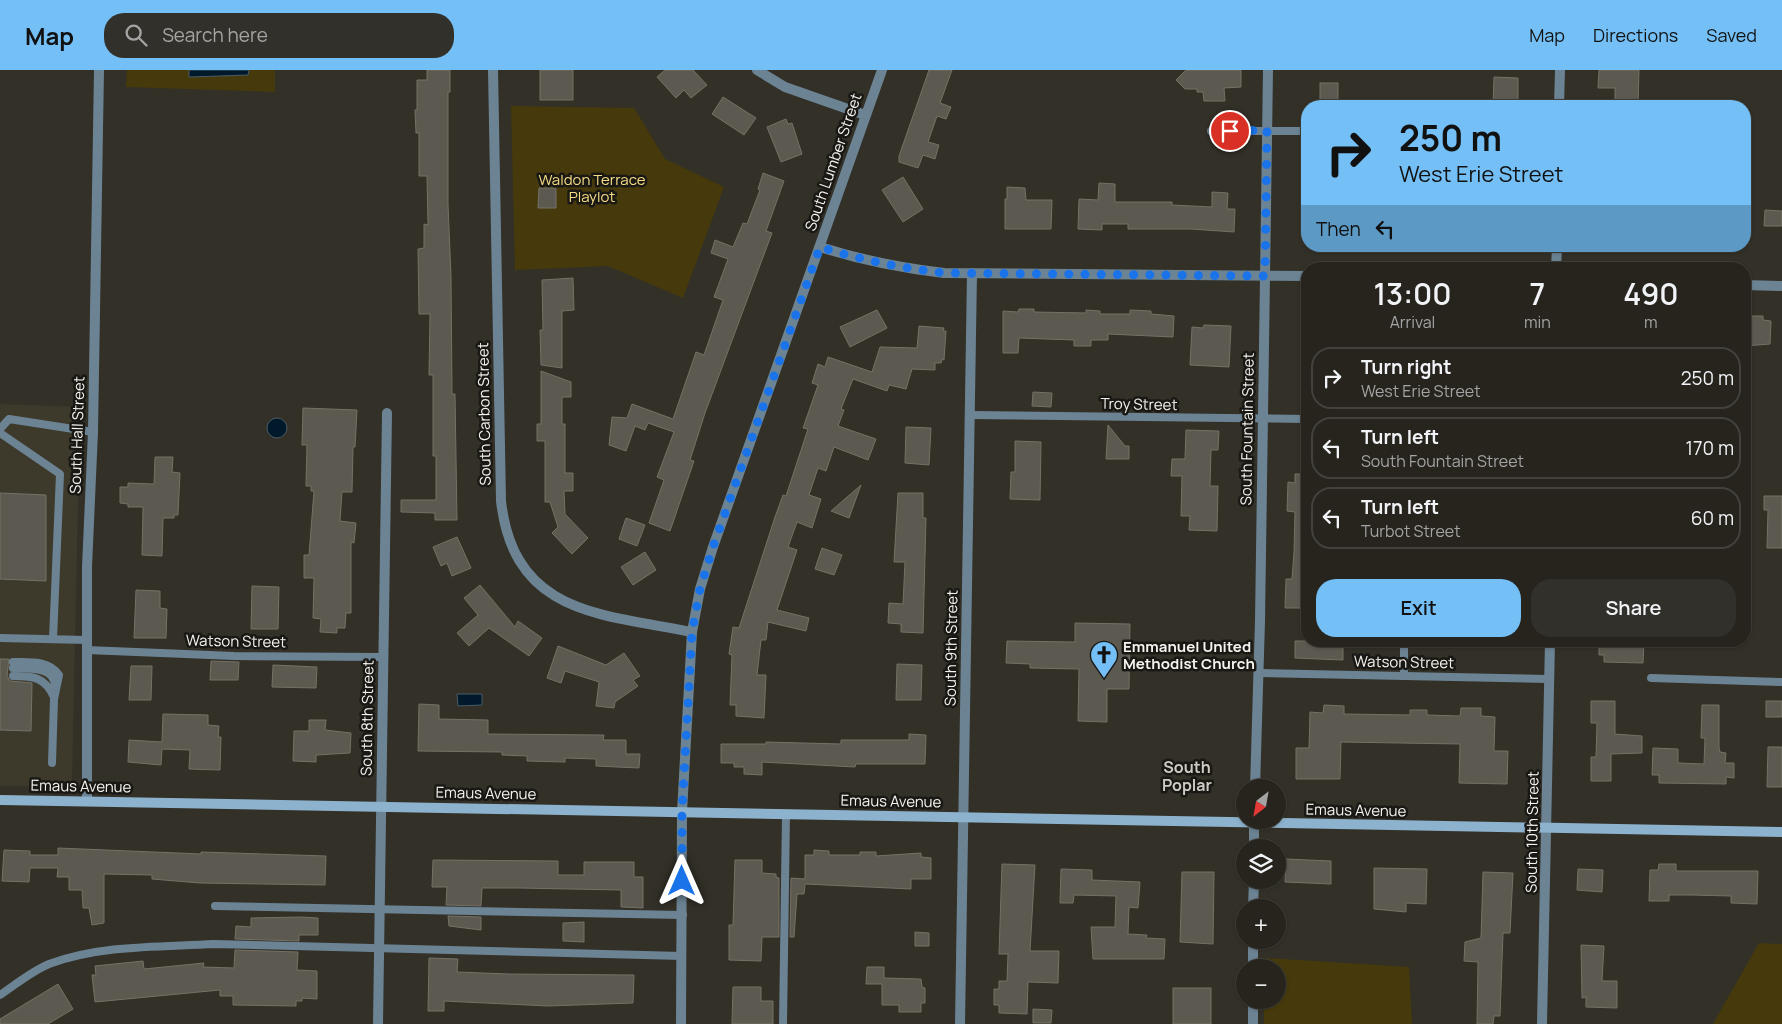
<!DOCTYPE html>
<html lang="en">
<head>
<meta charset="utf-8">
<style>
  body { margin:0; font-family:Manrope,sans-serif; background:#32302a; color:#f1f3f6; height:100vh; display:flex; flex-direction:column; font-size:19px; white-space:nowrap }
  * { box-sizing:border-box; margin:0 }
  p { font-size:16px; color:#a4a4a4 }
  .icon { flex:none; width:28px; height:28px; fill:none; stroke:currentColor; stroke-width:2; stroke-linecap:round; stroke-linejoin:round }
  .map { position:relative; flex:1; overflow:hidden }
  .details { position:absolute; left:1301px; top:192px; width:450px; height:385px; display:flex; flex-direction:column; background:#26241d; border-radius:20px; box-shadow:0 1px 4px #0004,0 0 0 1px #42413b }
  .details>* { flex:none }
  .top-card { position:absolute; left:1301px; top:30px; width:450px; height:152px; border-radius:20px; box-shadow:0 1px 4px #0004,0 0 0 1px #42413b; background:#74c0f6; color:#111; overflow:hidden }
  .needle { width:32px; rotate:211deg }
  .tools { position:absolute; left:1236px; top:709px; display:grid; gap:10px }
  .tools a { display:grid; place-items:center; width:50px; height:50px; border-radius:50%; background:#26241d; box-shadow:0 1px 4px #0004,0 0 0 1px #42413b; font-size:25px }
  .pin { position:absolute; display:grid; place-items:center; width:42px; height:42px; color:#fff; margin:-21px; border:2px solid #fff; border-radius:50%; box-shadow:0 1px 5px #0007 }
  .me { position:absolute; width:55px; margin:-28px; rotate:0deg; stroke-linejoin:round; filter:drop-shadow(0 0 4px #0008) }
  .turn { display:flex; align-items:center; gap:18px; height:105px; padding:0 15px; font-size:22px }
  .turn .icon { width:65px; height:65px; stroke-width:2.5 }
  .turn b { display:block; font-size:35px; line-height:42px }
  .then { display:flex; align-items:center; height:48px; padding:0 15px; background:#0003; gap:10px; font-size:19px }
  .eta { display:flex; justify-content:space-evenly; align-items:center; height:85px; text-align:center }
  .eta b { font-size:30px; font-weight:600; line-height:35px }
  .button { display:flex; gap:10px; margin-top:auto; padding:10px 15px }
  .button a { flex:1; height:58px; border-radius:20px; background:#74c0f6; color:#111; font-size:20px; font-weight:600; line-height:58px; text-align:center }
  .button a+a { background:#32302a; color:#f1f3f6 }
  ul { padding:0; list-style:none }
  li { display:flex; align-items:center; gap:15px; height:62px; margin:0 10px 8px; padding:0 5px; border:2px solid #42413b; border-radius:20px }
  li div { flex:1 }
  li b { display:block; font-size:19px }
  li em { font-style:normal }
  header { display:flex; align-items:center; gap:30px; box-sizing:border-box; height:70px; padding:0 25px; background:#74c0f6; color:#111 }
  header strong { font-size:24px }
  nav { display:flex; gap:28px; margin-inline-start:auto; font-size:18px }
  .search { width:350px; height:45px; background:#32302a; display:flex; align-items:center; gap:12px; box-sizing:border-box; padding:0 18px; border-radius:20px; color:#a4a4a4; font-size:19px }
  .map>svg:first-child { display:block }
  .built { fill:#3e3a2b }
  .green { fill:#463a0c }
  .water { fill:#001a2c; stroke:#4a5b66 }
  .building { fill:#5c5a50; stroke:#747267 }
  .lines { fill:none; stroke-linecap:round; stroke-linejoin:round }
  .service { stroke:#6c8394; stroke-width:8 }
  .minor { stroke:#6c8394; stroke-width:10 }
  .secondary { stroke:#8db2cd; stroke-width:10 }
  .route { stroke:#1a73e8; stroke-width:9; stroke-dasharray:0 16.2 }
  .labels { text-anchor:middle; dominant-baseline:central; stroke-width:5; stroke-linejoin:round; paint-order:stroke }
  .street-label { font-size:15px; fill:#f6f4ef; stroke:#191814 }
  .park-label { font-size:15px; fill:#f5dc83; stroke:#191814 }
  .poi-label { font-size:15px; font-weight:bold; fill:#f6f4ef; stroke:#191814; text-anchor:start }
  .neighbourhood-label { font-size:16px; font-weight:bold; fill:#cecbc0; stroke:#191814 }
</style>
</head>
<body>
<header>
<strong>Map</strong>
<div class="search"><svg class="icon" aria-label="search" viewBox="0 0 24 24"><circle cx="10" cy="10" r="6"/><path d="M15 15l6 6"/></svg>Search here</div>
<nav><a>Map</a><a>Directions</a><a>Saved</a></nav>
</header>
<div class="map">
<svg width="1782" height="954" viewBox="0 0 1782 954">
  <rect width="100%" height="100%" fill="#323027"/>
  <path class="built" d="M0,334l80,3 -8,373 -7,6h-65z"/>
  <g class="green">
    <path d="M127,0h148v22l-149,-5z"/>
    <path d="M511,36l123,2 31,51 59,28 -41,111 -75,-32 -93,4z"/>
    <path d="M1759,873l23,1v80h-69z"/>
    <path d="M1264,888l145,9 3,57h-148v-24h14v-32l-14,-1z"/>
  </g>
  <g class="water">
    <path d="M189,0h60l-1,5 -59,2z"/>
    <circle cx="277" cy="358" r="10"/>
    <path d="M457,624h25v11l-24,1z"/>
  </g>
  <g class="building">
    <path d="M427,0h23v22h-2v112l3,72 1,118h3l2,126h-22v-7l-34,-1v-12h35v-44h-3v-81h-4l1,-61h-11l-1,-65 6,-1v-24l4,1 -1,-49h-8v-43h-3l-1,-23h2v-30h10z"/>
    <rect x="540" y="0" width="33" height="30"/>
    <path d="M665,0h28l14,15 -16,13 -7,-8 -8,8 -19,-21z"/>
    <path d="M929,0h23l-12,33 11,4 -5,12 -9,-3 -9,26 11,3 -4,14 -12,-4 -5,13 -19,-6v-6z"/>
    <path d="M1186,0h55v17l-17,1 1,13h-21l-1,-9h-6v-3h-12l-9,-9z"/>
    <path d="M1599,0h40l-1,36h-23v-18h-17z"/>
    <path d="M1494,7l24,1v28h-25z"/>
    <rect x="1320" y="13" width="18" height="23"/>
    <path d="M723,27l33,21 -12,17 -32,-21z"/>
    <path d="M786,49l2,5 4,-1 10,31 -21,8 -14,-35z"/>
    <path d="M763,103l21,8 -18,50 6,2 -67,180 -15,47 4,1 -24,70 -21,-8 15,-43 -7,-3 17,-45 -26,-9 -3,7 -10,-4 -9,25 -17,-6 3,-28 15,1 5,-14 41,15 23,-67 8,3 19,-55 -9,-3 14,-38 -17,-6 4,-13 18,7 10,-24 4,1 13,-34 -2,-1z"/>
    <path d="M903,107l20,32 -20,13 -21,-32z"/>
    <path d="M1099,113l16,1v18h57v3l40,2v-15l16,1 -1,16h8l-1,23 -43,-3h-63v-5h-26v6l-24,-1 1,-30 19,1z"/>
    <path d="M1007,117l18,1 1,12h26l-1,29h-46v-30h2z"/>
    <path d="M539,118h17v20h-18z"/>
    <path d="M1765,140l17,1v15h-18z"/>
    <path d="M573,208l1,32 -12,1v57l-21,-3 -1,-35h3l-1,-50z"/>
    <path d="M1019,239h15v3l52,1v-3l14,1v3h30v-4l21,1v3l23,2 -1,21 -65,-3v6h-17v6h-17v-6l-55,-2 -1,15h-15v-42l15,1z"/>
    <path d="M877,240l10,18 -37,19 -10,-20z"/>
    <path d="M1750,246h13v4l8,1 -1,23 -25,2v-25h5z"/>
    <path d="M1204,255l27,1 -2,41 -39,-2 2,-38 11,1z"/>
    <path d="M919,256l25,2 -1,3h3l-2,29 -2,-1 -1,4h-6v7l-23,-1 -6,20 -17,-4 -2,6 -34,-12 -12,30 3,1 -6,16 38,13 -8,21 -34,-13 -8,24 -8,-3 -9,27 12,4 -9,29 -15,-6 -9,25 9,3 -20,60 32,8 -3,13 -38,-9 -2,18h-5l-4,35h9l-2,43 -28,-2v-11h-6l2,-50 -3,-1 4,-27 6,1 36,-111 8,-22 3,1 22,-67 -5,-1 15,-43 -6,-2 6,-19 7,3 3,-10 44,15 8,-25 37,1z"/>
    <path d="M541,301l30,11v15h-9v27h3v49h8v18h-9l1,23 23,24 -16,16 -20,-21 6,-6 -8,-25h-5v-61h-8v-17h4z"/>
    <path d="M1033,322l19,1 -1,14 -19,-1z"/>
    <path d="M303,338l54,2 -2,37h-2l-1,45h-10l-2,29 16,2 -2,20 -3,-1v71h-5l-1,15h-8v5l-17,-1 1,-13 -8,-1 1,-40h-10v-23h5l5,-64h-3v-5h-5l1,-41h-5z"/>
    <path d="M1108,355l17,21h4v13h-23z"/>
    <path d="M906,357l25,1 -2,37 -24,-2z"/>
    <path d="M1186,360l33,1 -1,19h-7l-1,36h8l-1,45 -28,-1 1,-14h-9l1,-40h-11l1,-17h13z"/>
    <path d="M1015,371l26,1 -1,58 -30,-1 1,-27h4z"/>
    <path d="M155,387h18l-1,15 8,1 -2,42h-4v3h-11l-1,38 -20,-1 1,-48h-15v-3l-8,-1v-16h8v-4l26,1z"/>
    <path d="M1295,404h13v134h-23l1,-29h6l2,-27 1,-40 -8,-1 1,-29 7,1z"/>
    <path d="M861,415l-12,33 -18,-7z"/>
    <path d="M0,423l46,2v86l-46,-2z"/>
    <path d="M898,423h25v25h3l-3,115 -22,-1v-8l-13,-1 1,-20 14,1 2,-42h-11z"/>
    <path d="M1764,426h18v52h-15l1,-38h-4z"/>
    <path d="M626,448l19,7 -8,21 -18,-7z"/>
    <path d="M457,467l14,31 -19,8 -5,-13 -6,3 -8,-19z"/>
    <path d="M822,478l20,7 -8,20 -19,-6z"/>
    <path d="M645,482l11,18 -23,15 -12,-18z"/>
    <path d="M480,515l35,42 3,-6 24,17 -13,18 -40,-28 -20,18 -12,-13 21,-18 -14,-17z"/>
    <path d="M252,516l27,1 -1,42h-27z"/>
    <path d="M136,520l24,1v17l7,1 -1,29h-32z"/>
    <path d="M1075,553l55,1 -1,65h-22v33l-29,-1 1,-52 -49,-1v-4l-24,-1 1,-22 68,1z"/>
    <path d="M1295,571h48v19l-48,-2z"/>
    <path d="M1599,571h45l-1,22 -39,-1v-7h-5z"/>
    <path d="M558,576l48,19 18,-12 16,23 -7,4 5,6 -23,16 -1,6 -18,-2 3,-24 -34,-11 -4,12 -14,-5z"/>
    <path d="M0,589h9l-2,17 3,5 22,2 -1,48 -31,-1z"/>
    <path d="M211,591l28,1 -1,18h-28z"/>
    <path d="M897,594l25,1 -1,35h-25z"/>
    <path d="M273,595l44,2 -1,21 -44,-1z"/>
    <path d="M131,596h21l-1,34h-22z"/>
    <path d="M1591,631h24v33l27,2v17l-31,1v27h-20v-24h5l1,-34h-6z"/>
    <rect x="1766" y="631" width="16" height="16"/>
    <path d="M419,634l20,1v14l49,1v14l116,1 -1,5h23v14h14l-1,14 -43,-2v-7l-31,-1v4l-38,-1v-5l-25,-1v-3l-84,-1z"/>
    <path d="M1324,635l20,1v8l66,1v-5h17v5l33,1 1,-8h20v8l14,1 -1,34h14l-1,33 -48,-1 1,-39 -119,-2 -1,37h-44v-31h13l1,-36 13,1z"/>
    <path d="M1702,635h17v43l1,4 6,1 -1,10h9v15l-8,-1v7l-67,-1v-8h-7l1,-27 25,1v14l26,1 1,-26h-4z"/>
    <path d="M163,644l45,1v10l11,1 -1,11h3l-1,33 -31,-1 1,-19 -28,-1 -1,16 -33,-3 1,-22 33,2z"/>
    <path d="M309,650h17l-1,10 26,3 -1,20 -34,2v7l-23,-1 1,-30h15z"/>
    <path d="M909,664l17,1 -1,29h-69l-1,3 -93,-5v13l-18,-1v-7h-10v-4h-13v-19h45v-2l75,2v-4h68z"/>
    <path d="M1768,677h14v40h-15z"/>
    <path d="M58,778l143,6v-2l125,4 -1,29 -125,-2 -48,-4v-4l-48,-1v49l-12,2 -3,-17h-6l-1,-18h-13v-13h-12l1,-9h-28l-1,14 -27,-1 2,-31 26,1v4h28z"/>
    <path d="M814,780l15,1v4h31v-3h16v4l45,-3v4l10,1v21h-20v10l-106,-5 -1,10h-7l-3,43h-4l1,-59 14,1v-24h9z"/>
    <path d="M1286,789l45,2v23l-46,-2z"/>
    <path d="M433,790l125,1v14h26v-13h50v15h9v31l-22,-1v-17l-102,-2h-37l-1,18 -35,-1 1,-18h-15z"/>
    <path d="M735,790h27v13l14,1v3l3,1v59h-17l-1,24 -32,-1v-35h4z"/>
    <path d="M1002,794l33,1 -5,86h29l-1,32 -30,-1 -1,32 -28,-1v-8h-5v-16h5v-8h8l1,-27h-9z"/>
    <path d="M1659,794h17v7h82l-1,33 -26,-1v-7l-39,-1h-23v6h-20l1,-31h8z"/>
    <path d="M1374,798l53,1 -1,35 -20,-1v9l-32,-3z"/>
    <path d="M1061,799l31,1v10l48,2 -2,26 -9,-1 -1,27 19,1 -1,3 19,1 -1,20h-71l-2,-32h24l1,-31 -42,-1 -1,8h-13z"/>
    <path d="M1578,799l25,1 -1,22 -25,-2z"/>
    <path d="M1182,802h32l-1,72 -33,-2z"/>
    <path d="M1483,802l30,1 -3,60h-7l-3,83h-6l-1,8h-16l1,-62 -14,-1 1,-19 16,-4z"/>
    <path d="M448,846l33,1v13l-32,-4z"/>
    <path d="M301,847l17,1v17h-19v6l-64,-2 1,-13 15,1v-9z"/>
    <path d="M584,852v20l-21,-1v-18z"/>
    <path d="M915,862l14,1v13h-14z"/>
    <path d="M1581,875l23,1 -2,35h15v27l-31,-1v-10l-4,1z"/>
    <path d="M235,880l63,2 -1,18 20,1v28l-15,-1v3h-6v5l-63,-1v-9h-13v-6l-125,12 -3,-27h4l-1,-9 48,-5 1,8 60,-6 -1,4 31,1z"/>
    <path d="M429,888l29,1 -1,13 52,2 125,1 -1,28 -85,3 -104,-5v10h-16z"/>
    <path d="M867,897h17v11l37,1 1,8 3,1v15h-4v9h-22v-7h-17v-21h-16z"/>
    <path d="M58,914l15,25 -25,15h-48v-5z"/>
    <path d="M733,917h28v14h12v23h-41z"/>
    <rect x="1173" y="918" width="38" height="36"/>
    <path d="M1033,939l19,1 -1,13h-18z"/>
  </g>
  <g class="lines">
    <g class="service">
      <path d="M1211,61h97"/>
      <path d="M970,345l338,4"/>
      <path d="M0,359l9,-10 84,13"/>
      <path d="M0,363l60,41 -7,165"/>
      <path d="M0,568l87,2"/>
      <path d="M87,580l147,6 149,1"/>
      <path d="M13,592c16,0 36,-2 46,13l-5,24 -2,64"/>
      <path d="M13,598c15,1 43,-2 42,19"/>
      <path d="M1258,603l291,6"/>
      <path d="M13,606c20,0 32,1 41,21"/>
      <path d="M1404,606v-35"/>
      <path d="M1651,608l131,4"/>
      <path d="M215,836l468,9"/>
      <path d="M0,925c15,-10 32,-24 49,-31 51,-19 110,-17 164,-20l469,12"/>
      <path d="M783,954l3,-210"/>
    </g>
    <g class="minor">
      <path d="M493,0l8,431c13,114 100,113 191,131"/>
      <path d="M757,0l28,17 80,28"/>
      <path d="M1559,36l1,-36"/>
      <path d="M820,177c41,13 81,21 124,26l364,3"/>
      <path d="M1556,199l1,-23"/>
      <path d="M1745,215l37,1"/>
      <path d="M1255,718l5,-167 8,-551"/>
      <path d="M87,731v-234l6,-135 6,-362"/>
      <path d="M1254,778v-28"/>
      <path d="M1253,838l1,-28"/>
      <path d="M1253,898v-28"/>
      <path d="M378,954l9,-611"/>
      <path d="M681,954l1,-212 10,-180 8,-43 13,-42 169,-477"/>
      <path d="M960,954l12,-751"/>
      <path d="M1253,954v-24"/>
      <path d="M1542,954l8,-383"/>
    </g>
    <path class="secondary" d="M0,730l1782,32"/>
  </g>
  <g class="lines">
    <path class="route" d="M682,811v-69l10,-180 8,-43 13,-42 107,-300c41,13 81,21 124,26l321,3 2,-146 -37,1"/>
  </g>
  <defs>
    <symbol id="church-pin" viewBox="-11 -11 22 30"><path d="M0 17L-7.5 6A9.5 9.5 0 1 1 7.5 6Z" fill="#74c0f6" stroke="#191814"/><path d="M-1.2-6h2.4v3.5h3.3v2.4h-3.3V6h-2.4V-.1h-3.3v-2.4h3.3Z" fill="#111"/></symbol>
  </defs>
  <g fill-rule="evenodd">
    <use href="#church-pin" x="1088" y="569" width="32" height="43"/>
  </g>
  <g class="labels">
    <g class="street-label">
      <text transform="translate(833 92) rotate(-71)">South Lumber Street</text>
      <text transform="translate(1139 334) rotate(1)">Troy Street</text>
      <text transform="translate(484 344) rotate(-91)">South Carbon Street</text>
      <text transform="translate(1247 359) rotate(-89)">South Fountain Street</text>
      <text transform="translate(77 365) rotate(-88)">South Hall Street</text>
      <text transform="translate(236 571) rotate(1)">Watson Street</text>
      <text transform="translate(951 578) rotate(-89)">South 9th Street</text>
      <text transform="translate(1404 592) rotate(1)">Watson Street</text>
      <text transform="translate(367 648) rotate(-89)">South 8th Street</text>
      <text transform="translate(81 716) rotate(1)">Emaus Avenue</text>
      <text transform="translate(486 723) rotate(1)">Emaus Avenue</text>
      <text transform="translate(891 731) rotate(1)">Emaus Avenue</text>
      <text transform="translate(1356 740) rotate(1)">Emaus Avenue</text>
      <text transform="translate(1532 762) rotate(-89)">South 10th Street</text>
    </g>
    <g class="park-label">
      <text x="592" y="109">Waldon Terrace<tspan x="592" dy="17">Playlot</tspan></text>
    </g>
    <g class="poi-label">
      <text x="1123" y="576">Emmanuel United<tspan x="1123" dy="17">Methodist Church</tspan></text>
    </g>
    <g class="neighbourhood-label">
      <text x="1187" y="697">South<tspan x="1187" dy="18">Poplar</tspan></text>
    </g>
  </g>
</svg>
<div class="tools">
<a><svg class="needle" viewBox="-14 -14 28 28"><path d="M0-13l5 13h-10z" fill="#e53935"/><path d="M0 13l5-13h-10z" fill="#a4a4a4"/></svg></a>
<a><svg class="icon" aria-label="layers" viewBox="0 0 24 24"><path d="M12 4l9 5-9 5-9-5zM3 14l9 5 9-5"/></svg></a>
<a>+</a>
<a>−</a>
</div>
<div class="pin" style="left:1230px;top:61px;background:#d93025"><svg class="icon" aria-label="arrive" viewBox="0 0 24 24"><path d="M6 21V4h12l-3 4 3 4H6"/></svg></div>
<svg class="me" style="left:682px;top:811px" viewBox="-20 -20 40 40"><path d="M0-17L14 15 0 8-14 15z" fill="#1a73e8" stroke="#fff" stroke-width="4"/></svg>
<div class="top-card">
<div class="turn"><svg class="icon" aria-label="right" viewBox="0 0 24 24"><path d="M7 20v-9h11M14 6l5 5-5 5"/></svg><div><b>250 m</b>West Erie Street</div></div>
<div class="then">Then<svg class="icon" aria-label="left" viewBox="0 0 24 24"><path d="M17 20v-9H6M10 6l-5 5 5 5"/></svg></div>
</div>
<section class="details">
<div class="eta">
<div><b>13:00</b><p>Arrival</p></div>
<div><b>7</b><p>min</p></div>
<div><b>490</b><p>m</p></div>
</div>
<ul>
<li><svg class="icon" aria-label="right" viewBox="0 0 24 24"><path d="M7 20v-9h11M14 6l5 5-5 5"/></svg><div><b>Turn right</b><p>West Erie Street</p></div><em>250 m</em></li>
<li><svg class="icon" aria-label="left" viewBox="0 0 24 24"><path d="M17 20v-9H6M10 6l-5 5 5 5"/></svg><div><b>Turn left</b><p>South Fountain Street</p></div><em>170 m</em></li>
<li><svg class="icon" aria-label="left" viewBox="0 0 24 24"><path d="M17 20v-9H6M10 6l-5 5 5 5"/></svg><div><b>Turn left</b><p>Turbot Street</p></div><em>60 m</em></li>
</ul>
<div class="button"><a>Exit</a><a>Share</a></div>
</section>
</div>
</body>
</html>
